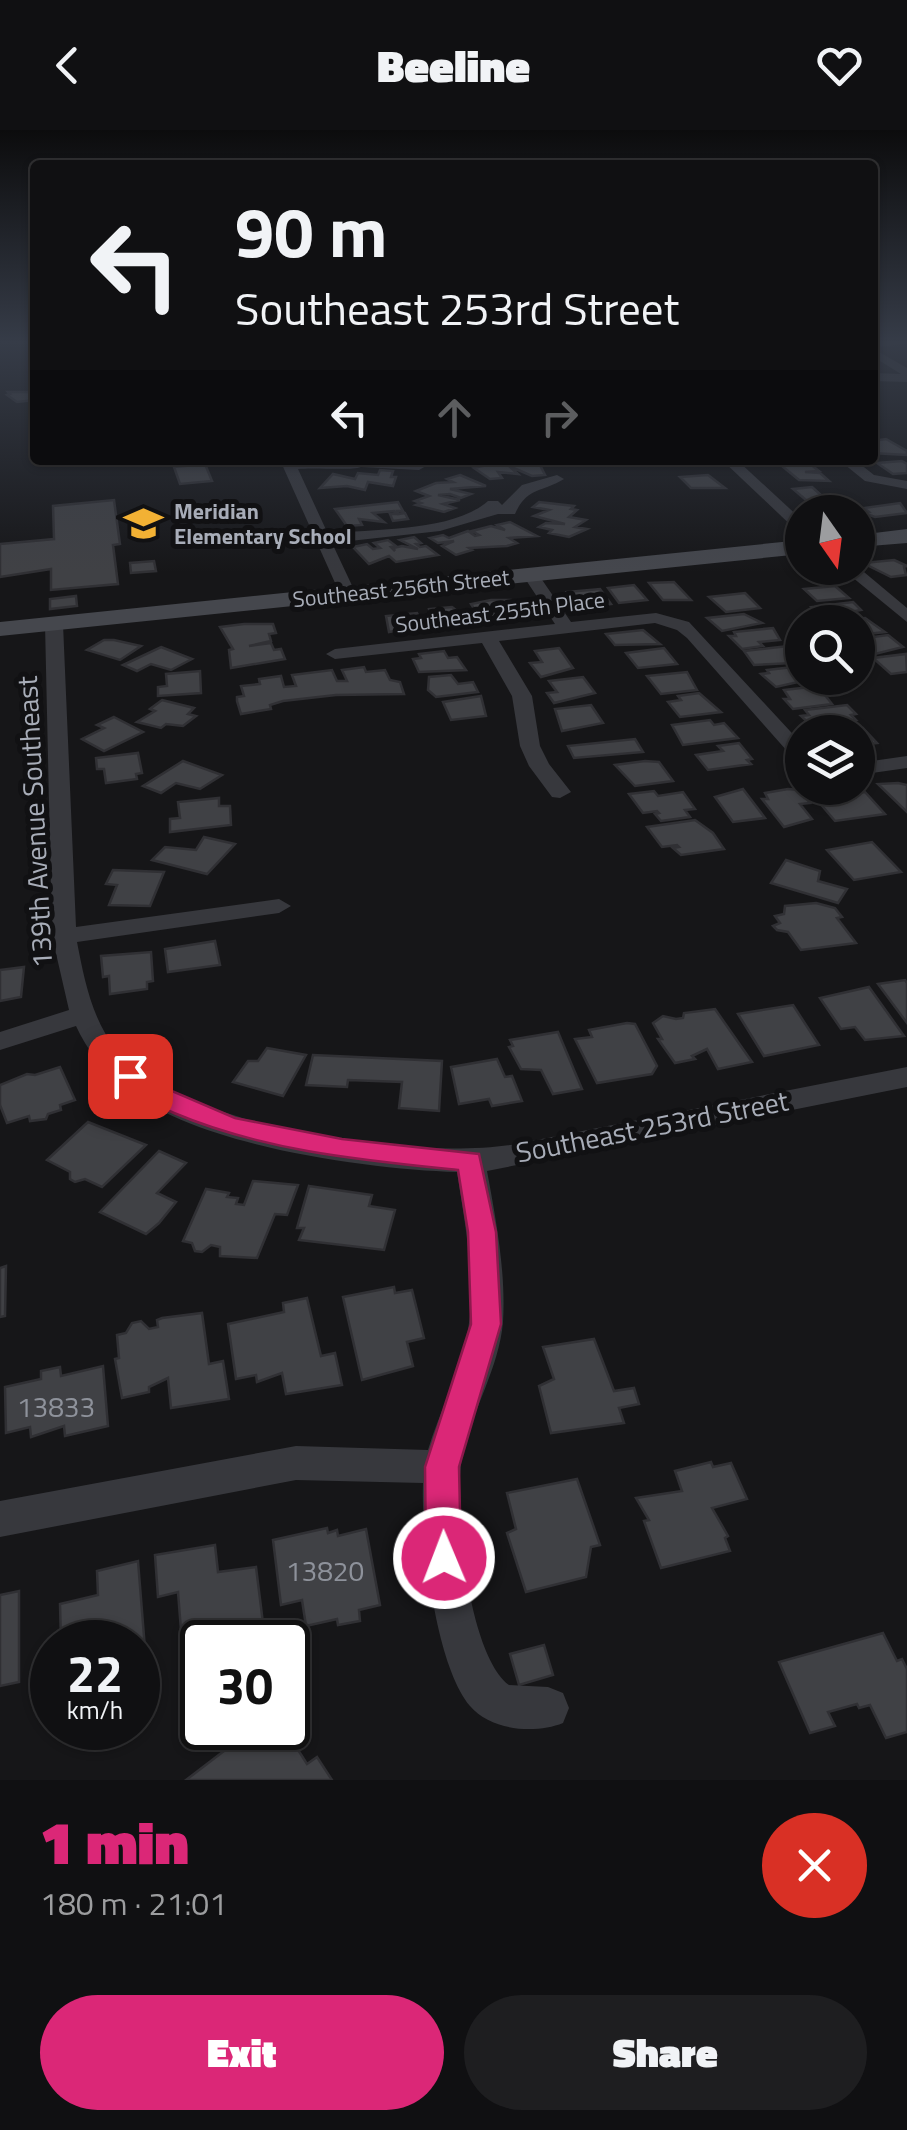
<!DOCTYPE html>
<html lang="en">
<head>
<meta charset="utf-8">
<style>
  body { margin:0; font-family:"Titillium Web",sans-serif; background:#1e1e20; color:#f1f3f6; height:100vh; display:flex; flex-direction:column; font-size:38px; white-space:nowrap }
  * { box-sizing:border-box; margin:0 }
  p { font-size:32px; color:#9c9d9f }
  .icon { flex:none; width:55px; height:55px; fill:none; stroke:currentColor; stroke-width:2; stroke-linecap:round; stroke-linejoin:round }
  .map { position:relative; height:1650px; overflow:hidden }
  .sheet { display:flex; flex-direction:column; background:#101012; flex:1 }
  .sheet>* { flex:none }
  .top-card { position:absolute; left:30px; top:30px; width:848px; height:305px; border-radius:10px; box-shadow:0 2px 8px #0004,0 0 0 2px #303032; background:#101012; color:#f1f3f6; overflow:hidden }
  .needle { width:65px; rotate:166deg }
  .controls { position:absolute; left:785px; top:365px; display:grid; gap:20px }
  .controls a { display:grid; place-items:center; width:90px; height:90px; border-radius:50%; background:#101012; box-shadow:0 2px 8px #0004,0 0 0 2px #303032; font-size:50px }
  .speed { position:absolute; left:30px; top:1490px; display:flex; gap:20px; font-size:50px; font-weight:700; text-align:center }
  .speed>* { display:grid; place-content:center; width:130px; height:130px; border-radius:50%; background:#101012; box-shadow:0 2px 8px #0004,0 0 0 2px #303032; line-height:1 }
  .speed small { font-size:25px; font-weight:400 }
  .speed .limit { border:5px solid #111; border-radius:15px; background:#fff; color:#111 }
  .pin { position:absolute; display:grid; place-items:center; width:85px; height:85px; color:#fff; margin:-42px; border-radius:20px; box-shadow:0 5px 15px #0006 }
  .me { position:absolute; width:110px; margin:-55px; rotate:359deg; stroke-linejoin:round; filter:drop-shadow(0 0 8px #0008) }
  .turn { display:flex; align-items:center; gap:35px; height:210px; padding:0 40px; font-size:45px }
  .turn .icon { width:130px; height:130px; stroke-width:2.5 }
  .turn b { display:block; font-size:70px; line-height:85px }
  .lanes { display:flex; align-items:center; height:95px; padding:0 40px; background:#0003; justify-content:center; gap:50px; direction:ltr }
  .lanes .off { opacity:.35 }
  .round { display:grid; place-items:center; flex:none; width:105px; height:105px; border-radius:52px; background:#1e1e20 }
  .headline { display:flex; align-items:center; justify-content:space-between; height:170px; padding:0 40px }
  h1 { font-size:60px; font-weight:800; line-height:75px; color:#db2777 }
  .cta { display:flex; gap:20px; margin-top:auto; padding:20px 40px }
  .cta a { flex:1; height:115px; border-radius:60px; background:#db2777; color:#fff; font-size:40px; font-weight:800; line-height:115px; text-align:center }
  .cta a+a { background:#1e1e20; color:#f1f3f6 }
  header { display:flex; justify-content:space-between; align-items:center; height:130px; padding:0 40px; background:#101012; font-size:45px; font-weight:800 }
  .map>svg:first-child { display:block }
  .building { fill:#404145; stroke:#303034; stroke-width:2.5 }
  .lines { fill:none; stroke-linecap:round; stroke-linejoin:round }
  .minor { fill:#37383d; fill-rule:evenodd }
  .secondary { fill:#45474d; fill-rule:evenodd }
  .route { fill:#db2777; stroke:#8e194d; stroke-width:2.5 }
  .labels { text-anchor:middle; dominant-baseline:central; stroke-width:10; stroke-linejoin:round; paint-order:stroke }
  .far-poi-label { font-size:22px; font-weight:bold; fill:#a8adb8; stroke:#111113; text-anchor:start }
  .far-street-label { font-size:22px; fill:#a8adb8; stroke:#111113 }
  .street-label { font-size:28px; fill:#a8adb8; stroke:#111113 }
  .near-number-label { font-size:28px; fill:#8e929b }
</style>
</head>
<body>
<header><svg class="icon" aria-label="back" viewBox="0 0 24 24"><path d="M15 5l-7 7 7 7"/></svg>Beeline<svg class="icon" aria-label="heart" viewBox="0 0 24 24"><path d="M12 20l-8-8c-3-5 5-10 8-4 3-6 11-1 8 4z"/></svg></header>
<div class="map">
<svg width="907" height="1650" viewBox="0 0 907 1650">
  <rect width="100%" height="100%" fill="#161618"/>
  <g class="building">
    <path d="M8,262h21l6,8 -18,2 -10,-7 3,-1z"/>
    <path d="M886,309l21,12v4l-35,-2v-12z"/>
    <path d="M493,330h19l4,5 22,-4 7,14 -13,1 -23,-10 9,8 -20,-2 4,6 -12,1 -16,-11 21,-5z"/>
    <path d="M902,331l5,3v9l-14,1 -16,-11z"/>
    <path d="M205,334l7,17 -32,3 -6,-17z"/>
    <path d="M810,334l9,7 -14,1 15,1 9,8 -30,-1 -17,-14z"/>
    <path d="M380,340l13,1 -2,6h5l-3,9 -25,-4 -3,8 -18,-4 -27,2 13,-14 22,5 3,-6 20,2z"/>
    <path d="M460,345l26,11 -36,3 21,5 -10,4 -11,-4 -12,1 22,5 -17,4 12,4 -11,4 -28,-7 5,-2 -6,-2 14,-5 -13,-5 20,-8 17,-1 -6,-3z"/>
    <path d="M708,345l17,13h-34l-11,-11z"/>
    <path d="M812,357l20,18 -19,1 -20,-17z"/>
    <path d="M114,370l6,44 -7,1 5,39 -67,6v-21l-51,8v-33l54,-5 -1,-33z"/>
    <path d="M398,372l5,9h-6l1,3 7,-1 3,6 -15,2 -3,-7h6l-2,-3 -21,2 11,9 -25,-3 3,6 -15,1 -12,-17z"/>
    <path d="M539,372l35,4 -3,3 6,1 -8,7 17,3 -11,7 12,2 -18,8 -20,-4 3,-3 -13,-3 7,-4 19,1 -31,-8 15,-6 -16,-3z"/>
    <path d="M900,373l7,10 -32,4 -11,-4 5,-1 -5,-4z"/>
    <path d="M510,392l27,14 -28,2 8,5 -10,3 -38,2 3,2 -16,5 -14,-9 12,-5 -16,2 -8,-5 13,-3 6,3 19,-7 7,5 4,-1 -7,-4 19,-5 14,4 -8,-5z"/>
    <path d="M414,407l7,6 -5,1 4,3 6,-1 12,9 -42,7 -7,-6 -20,8 -16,-17 14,-3 6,5 7,-1 -6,-5 14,-3 8,6 -5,1 4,4 -2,-3 9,-2 16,3 -18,-9z"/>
    <path d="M894,430l13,6 -3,1 2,8 -15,2 -28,-14z"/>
    <path d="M154,431l2,10 -25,2 -1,-10z"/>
    <path d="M674,452l17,18h-28l-14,-17z"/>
    <path d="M634,455l13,15 -28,3 -11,-15z"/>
    <path d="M835,456l14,12 -32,3 -13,-12z"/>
    <path d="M600,459l11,15 -32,4 -12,-16z"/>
    <path d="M745,463l15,15 -34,4 -17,-15z"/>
    <path d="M76,466l1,10 -27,3v-10z"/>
    <path d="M491,470h20l11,14 -39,8 -12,-18z"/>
    <path d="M853,472l8,8 -6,1 3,3 -38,4 -8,-7 4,-1 -4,-3z"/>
    <path d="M452,477l9,7 8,-1 5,9 -34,1 2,4 -8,1 -5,-19z"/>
    <path d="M417,483l7,13 -35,6 -3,-16z"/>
    <path d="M744,484l18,9 -40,8 -15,-13z"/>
    <path d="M865,488l20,14 -18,2 -9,-2v-10h-28z"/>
    <path d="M244,494h29l3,9 -7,1 2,7 -22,5 22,-3 3,7 7,-1 4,10 -54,9 -2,-18 4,-1 -13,-22z"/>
    <path d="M773,498l7,12 -21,2 4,4 -21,3 -13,-13h7l-2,-4z"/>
    <path d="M643,500l17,14 -45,1 -9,-11z"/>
    <path d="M888,505l15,12 -32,8 -13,-3v-13z"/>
    <path d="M104,510h10l27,6 -21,14 -33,-10z"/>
    <path d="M788,516l13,13 -9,1 3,3 -41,2 -10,-14z"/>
    <path d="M161,517l31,12 -21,11 -20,-6 -14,7 -14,-6z"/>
    <path d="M559,518l14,20 -32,9 -11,-14 12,-1 -7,-11z"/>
    <path d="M664,518l13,16 -39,4 -12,-15z"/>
    <path d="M444,521l4,7 9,-1 9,13 -47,2 -6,-13 8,-1 -2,-4z"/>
    <path d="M906,524l1,18 -16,2 -18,-16z"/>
    <path d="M802,536v12h14l-40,9 -15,-13 8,-1 -2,-3z"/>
    <path d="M364,537l2,5 19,-2 5,10 10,2 4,12 -68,1 -53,6 -13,4 1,4 -30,5 -4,-13v-4l7,-1 -3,-10 19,-2 -1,-5 22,-3 3,11 12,-1 -4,-11 40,-5 5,11h10l-5,-11z"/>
    <path d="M200,541l1,22 -43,3v-9l9,-1 -1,-12z"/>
    <path d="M687,542l10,18 -36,4 -14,-18z"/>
    <path d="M451,545l7,9 15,-2 5,10 -42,5 -8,-7 1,-13z"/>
    <path d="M583,547l12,16 -41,10 -7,-10 10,-1 -8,-11z"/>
    <path d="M818,556l14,18 -39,5 -9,-10h6l-6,-9z"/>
    <path d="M699,563l22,19 -41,5 -12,-15 13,-2 -3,-4z"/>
    <path d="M481,566l5,20 -35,4 -8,-18z"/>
    <path d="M162,570l32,8 -6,6 8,2 -13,10 -17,-2 -5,4 -24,-6 18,-11 -5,-2z"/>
    <path d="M591,575l12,18 -41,8 -7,-22z"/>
    <path d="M847,575l9,9 -5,1 5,5 -22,3 4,4 -22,3 -15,-14 8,-1 -4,-5z"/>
    <path d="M114,587l29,15 -39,19 -22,-12 22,-11 -7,-3z"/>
    <path d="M710,590l4,5 10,-2 14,15 -55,7 -11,-20z"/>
    <path d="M863,598l14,15 -19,2v-13h-32z"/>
    <path d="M635,609l8,13 -69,6 -6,-12z"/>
    <path d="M739,613l13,16 -5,1 4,4 -43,6 -12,-15 27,-4 -5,-5z"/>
    <path d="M138,623l4,20 -6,1 1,5 -31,4 -2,-14h-7l-1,-11z"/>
    <path d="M183,631l39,14 -22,14 -24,-6 -15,10 -18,-7z"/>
    <path d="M645,631l14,1 14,19 -38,5 -20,-21z"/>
    <path d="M898,653l9,2v27l-29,-28z"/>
    <path d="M743,659l22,29 -32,4 -18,-25z"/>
    <path d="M788,659l12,1 10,13 -10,1 12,15 -28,8 -22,-28h6l-3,-6z"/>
    <path d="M654,661l4,5 25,-4 12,17 -10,1 5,7 -29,4 -6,-7 4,-1 -2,-2 -14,2 -14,-19z"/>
    <path d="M865,662l20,22 -50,7 -22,-26z"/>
    <path d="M219,668v8h11l1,19 -61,7v-13l10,-1 -2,-16z"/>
    <path d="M695,690l18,13 11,16 -43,6 -8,-7 6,-1 -2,-2 -15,2 -15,-20z"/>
    <path d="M204,707l31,7 -28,30 -55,-14 13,-13 31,3z"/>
    <path d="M872,712l29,30 -47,8 -27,-30z"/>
    <path d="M786,730l34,11 -2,10 29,8 -9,14 -67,-20z"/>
    <path d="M113,740l51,2 -14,34 -41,-1 8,-20 -11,-1z"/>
    <path d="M816,773l19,5 7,9 -5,1 19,25 -55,7 -13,-18 -11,-2 -4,-4 7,-3 -5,-7 9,-2 1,-8z"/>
    <path d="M215,811l5,24 -52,7 -3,-23z"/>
    <path d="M151,822l2,29 -6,1v7l-37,5 -1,-18 -6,1 -2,-21z"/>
    <path d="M24,837l-3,30 -21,4v-31z"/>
    <path d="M905,850l2,3v40l-29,-39z"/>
    <path d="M869,857l35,49 -39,4 -10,-13 -14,2 -21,-31z"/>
    <path d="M793,875l26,40 -55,11 -26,-42z"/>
    <path d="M715,879l37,53 -34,7 -11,-20 -15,7 3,3 -20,4 -17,-24h4l-9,-16 10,-7 13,3 7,-1 1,-5z"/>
    <path d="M627,893l8,1 22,42 -5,8 -55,9 -22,-44 17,-2 -3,-7z"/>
    <path d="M558,902l24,57 -29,5 -12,-24 -20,-1 -12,-22 4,-1 -3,-6z"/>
    <path d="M267,918l39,7 -23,41 -50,-14 15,-21h10z"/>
    <path d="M313,925l129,6 -3,50 -40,-3 3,-26 -54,-2 -1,7 -41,-2z"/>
    <path d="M497,929l8,18 7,-1 10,25 -30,5 -3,-7 -30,5 -8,-37z"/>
    <path d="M60,937l15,33 -15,5 1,5 -13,4 -2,5 -16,2 -1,-5 -22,7 -7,-18v-20l27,-11 8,1z"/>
    <path d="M88,992l58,23 -44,42 -17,-8 -10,3 -5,-3v-7l-23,-12z"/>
    <path d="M159,1021l27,12 -29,30 19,9 -17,21 -13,11 -46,-22z"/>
    <path d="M253,1051l45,4 -11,30 -12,-1 -18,44 -37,-2v-9l-9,-2 -9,7 -7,-1 -3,-8 -9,-2 23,-52 23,4 -2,4 11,1 -2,6 8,1z"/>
    <path d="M309,1056l63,9 -3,11 26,4 -11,40 -85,-10 5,-12h-7z"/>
    <path d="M6,1136l-1,50 -5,1v-49z"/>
    <path d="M394,1157l1,6 17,-3 12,48 -17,4 6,24 -51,14 -19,-83z"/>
    <path d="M307,1168l14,58 14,-3 7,32 -56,9 -4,-21 -25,9 -1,-7 -20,4 -8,-55 56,-12 -1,-9z"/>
    <path d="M202,1183l7,51 14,-3 6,38 -58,9 -3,-30 -19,9v5l-27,6 -7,-39 4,-1 -2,-23 9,-2 6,-10 9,-2 8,8 9,-2 -1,-7 5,-2z"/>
    <path d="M594,1209l20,52 20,-3 5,16 -20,4 5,15 -73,10 -12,-47 15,-7 -11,-32z"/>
    <path d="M103,1236l5,60 -43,10 -1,-10 -33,11 -1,-10 -24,6 -1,-46 36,-8v-8l19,-4 1,9z"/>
    <path d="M711,1332l2,5 18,-4 16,36 -35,9 16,28 -3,2 5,13 -69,17 -17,-47 5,-1 -13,-22 46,-7 -7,-20z"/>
    <path d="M577,1349l23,66 -9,2 -5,30 -60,15 -19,-59 9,-4 -9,-36z"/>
    <path d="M327,1398l1,5 9,-3 1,6 28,-7 14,76 -21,5 1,11 -22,4 -1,-6 -31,7 -4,-26 -21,5 -8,-65z"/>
    <path d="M215,1415l3,27 38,-5 7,56 -22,6 2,13h-41v10l-19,4 -5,-64 -20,5 -3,-42z"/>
    <path d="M138,1431l9,113 -9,2v-34h-77l-1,-38 38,-9 -1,-24z"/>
    <path d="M19,1461v91l-19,4v-91z"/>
    <path d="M883,1503l14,28 5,-2 5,10v63l-21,6 -16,-33 -11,3 -2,-4 -29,8 7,14 -25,7 -31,-71z"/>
    <path d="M544,1515l9,30 -34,10 -9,-31z"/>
    <path d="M254,1598h18l7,10 9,-4 19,30 10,-7 15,23h-146z"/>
  </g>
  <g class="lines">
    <g class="minor">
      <path d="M872,211h35v3l-35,3z"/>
      <path d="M872,218l35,20v14l-35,-1v-8l29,1 -29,-18z"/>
      <path d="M280,330c28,0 126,-7 146,6l-7,4 -58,-3c-11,4 -46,0 -63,2l30,65c48,-6 125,-2 160,-33h10l4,4 20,-20 35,-10 7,4c-23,14 -37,8 -49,35h-17l-58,17 -108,12 24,51 -8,5 -8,-5z"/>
      <path d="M722,330h15l65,60v12l-5,-1z"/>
      <path d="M839,330h16l19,15 33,6v8l-42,-8z"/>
      <path d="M858,437l49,41v14l-66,-54z"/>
      <path d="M530,439l6,2 35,51 85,-9 33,9 113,122v18l-7,-2 -108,-122 -10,-8 -22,-7 -156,18 33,55 8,50 9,18 22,28 -11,6 -8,-1 -23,-31 -9,-20 -8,-50 -30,-53 -147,16 -9,-5 9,-5 220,-25 -33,-50z"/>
      <path d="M54,489l9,5 13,303 203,-28 12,7 -12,7 -202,29c7,36 15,78 39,107 69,81 299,112 400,95l391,-77v20l-420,84c9,49 19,101 16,151 -4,46 -30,86 -40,131 -11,48 5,202 46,232l39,2 15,6 6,15 -6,15c-27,11 -72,8 -93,-17 -35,-42 -49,-168 -47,-223l-127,-3 -296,57v-36l296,-55 132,4c11,-37 30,-72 38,-109 12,-55 -1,-115 -9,-169 -91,-3 -263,-26 -334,-86 -21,-17 -36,-36 -47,-60l-76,24v-18l69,-22 -17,-74 -7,-312z"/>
      <path d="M907,626v12l-49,7v-12z"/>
    </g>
    <g class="secondary">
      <path d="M907,399v14l-49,4v-12z"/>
      <path d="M802,410v14l-802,82v-14z"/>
    </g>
  </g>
  <linearGradient id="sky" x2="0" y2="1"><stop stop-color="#0c0c0d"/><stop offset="0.48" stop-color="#363c48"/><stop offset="1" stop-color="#363c48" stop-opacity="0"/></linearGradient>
  <rect width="907" height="442" fill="url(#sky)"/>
  <path class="route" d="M130,937l30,19 75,32 107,21 137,15 17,78 5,92 -42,143 2,91 -5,12 -12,5 -13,-5 -5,-12 -1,-91 46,-143 -3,-92 -10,-62c-97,-10 -194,-19 -284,-57 -21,-9 -44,-17 -57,-37z"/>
  <defs>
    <symbol id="school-bare" viewBox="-9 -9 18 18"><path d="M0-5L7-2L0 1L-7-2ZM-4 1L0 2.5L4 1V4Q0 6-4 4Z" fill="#f2b134" stroke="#111113" stroke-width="2.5" paint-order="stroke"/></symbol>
  </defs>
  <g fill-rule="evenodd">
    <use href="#school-bare" x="116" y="366" width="55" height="55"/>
  </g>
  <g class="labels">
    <g class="far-poi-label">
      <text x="174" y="381">Meridian<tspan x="174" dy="25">Elementary School</tspan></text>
    </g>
    <g class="far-street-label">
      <text transform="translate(401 458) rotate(-6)">Southeast 256th Street</text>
      <text transform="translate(500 482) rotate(-7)">Southeast 255th Place</text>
    </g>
    <g class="street-label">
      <text transform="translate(34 692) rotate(-93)">139th Avenue Southeast</text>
      <text transform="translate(652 996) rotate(-11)">Southeast 253rd Street</text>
    </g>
    <g class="near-number-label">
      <text x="56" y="1276">13833</text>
      <text x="325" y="1440">13820</text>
    </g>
  </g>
</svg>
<div class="controls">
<a><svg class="needle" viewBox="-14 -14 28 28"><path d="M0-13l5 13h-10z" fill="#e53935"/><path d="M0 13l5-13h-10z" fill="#9c9d9f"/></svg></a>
<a><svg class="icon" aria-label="search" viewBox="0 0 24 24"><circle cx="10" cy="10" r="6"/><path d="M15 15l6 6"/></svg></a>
<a><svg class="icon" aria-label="layers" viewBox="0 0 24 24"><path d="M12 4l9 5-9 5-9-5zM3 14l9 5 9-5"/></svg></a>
</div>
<div class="speed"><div>22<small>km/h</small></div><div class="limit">30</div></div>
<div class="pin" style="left:130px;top:946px;background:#d93025"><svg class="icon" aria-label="arrive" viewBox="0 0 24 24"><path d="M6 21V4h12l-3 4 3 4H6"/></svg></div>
<svg class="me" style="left:444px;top:1428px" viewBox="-20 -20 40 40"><circle r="17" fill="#db2777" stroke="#fff" stroke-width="3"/><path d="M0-11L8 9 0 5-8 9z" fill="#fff"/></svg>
<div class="top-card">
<div class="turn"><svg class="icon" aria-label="left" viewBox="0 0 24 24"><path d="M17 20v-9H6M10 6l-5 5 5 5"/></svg><div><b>90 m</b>Southeast 253rd Street</div></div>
<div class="lanes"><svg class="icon" aria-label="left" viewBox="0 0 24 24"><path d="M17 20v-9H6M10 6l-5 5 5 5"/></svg><svg class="icon off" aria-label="ahead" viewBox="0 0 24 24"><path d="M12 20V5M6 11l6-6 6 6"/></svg><svg class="icon off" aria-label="right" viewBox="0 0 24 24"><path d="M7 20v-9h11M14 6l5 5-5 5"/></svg></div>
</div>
</div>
<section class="sheet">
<div class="headline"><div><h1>1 min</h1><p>180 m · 21:01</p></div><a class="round" style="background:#d93025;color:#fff"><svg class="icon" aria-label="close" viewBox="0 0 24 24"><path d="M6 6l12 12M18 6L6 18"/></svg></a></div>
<div class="cta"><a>Exit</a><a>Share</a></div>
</section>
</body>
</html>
